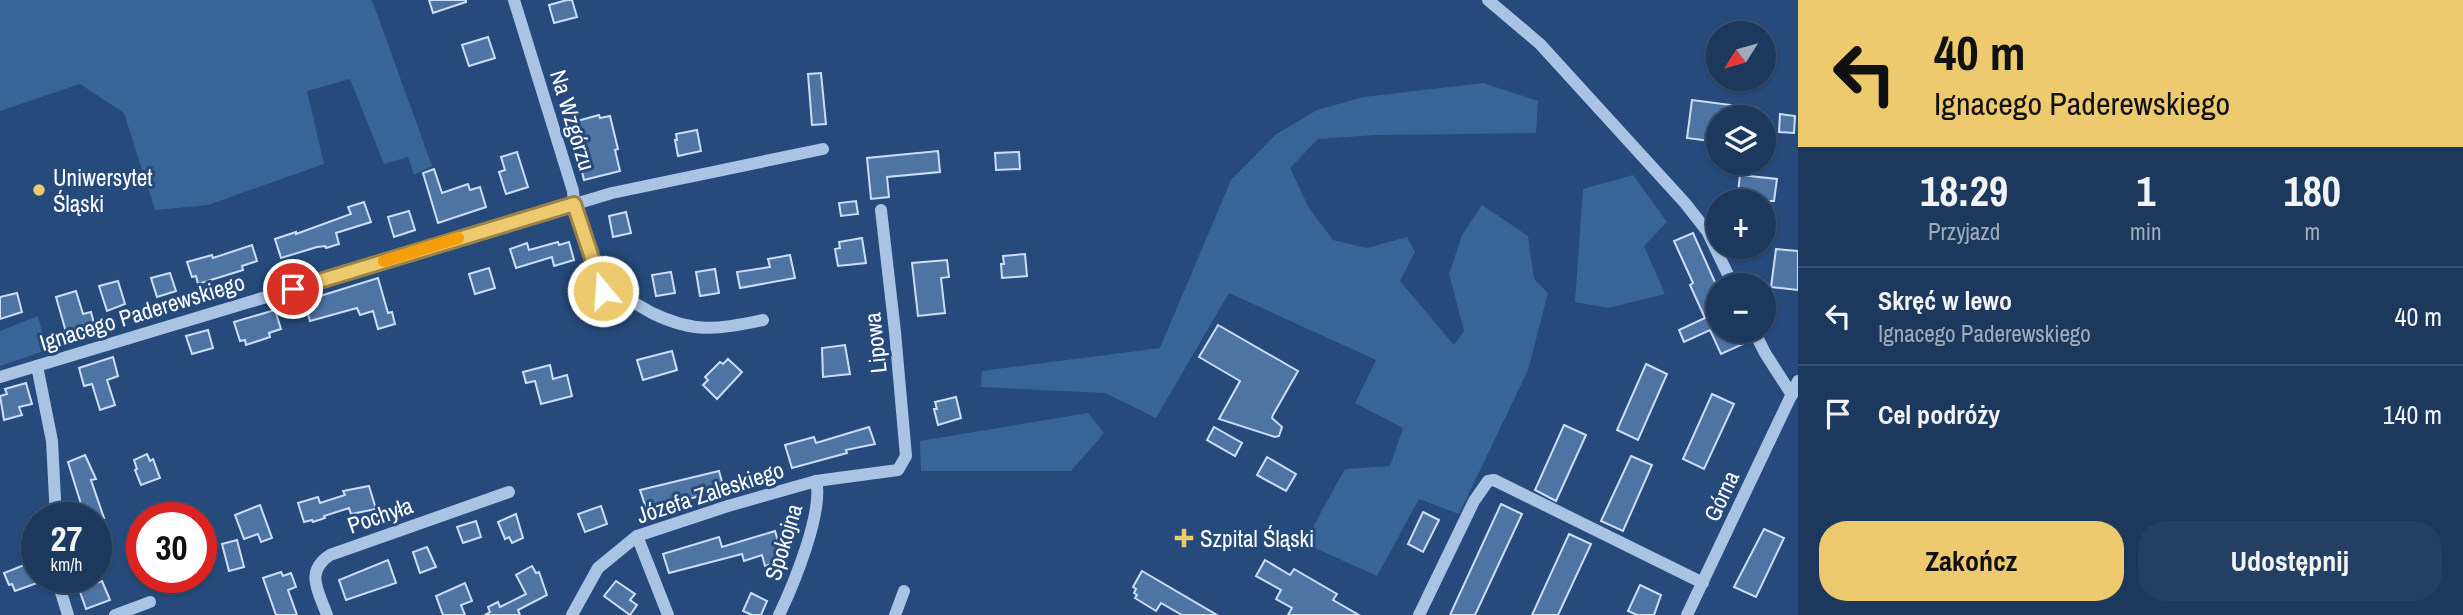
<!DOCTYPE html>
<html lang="pl">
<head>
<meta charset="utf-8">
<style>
  body { margin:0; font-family:"Archivo Narrow",sans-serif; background:#253f62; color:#f1f3f6; height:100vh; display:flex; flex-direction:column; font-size:26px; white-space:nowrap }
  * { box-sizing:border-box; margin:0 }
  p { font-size:23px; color:#a0acbb }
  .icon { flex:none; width:38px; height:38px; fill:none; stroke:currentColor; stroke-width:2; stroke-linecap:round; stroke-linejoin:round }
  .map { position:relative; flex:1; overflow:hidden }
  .sheet { display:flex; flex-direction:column; background:#1c385c; width:665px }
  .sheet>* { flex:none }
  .hud { background:#edca6e; color:#111; overflow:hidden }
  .needle { width:46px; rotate:233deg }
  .tools { position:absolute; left:1706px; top:21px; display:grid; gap:14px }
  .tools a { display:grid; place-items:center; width:70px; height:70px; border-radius:50%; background:#1c385c; box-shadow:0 2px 5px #0004,0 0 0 2px #3a5272; font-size:35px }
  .speed { position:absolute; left:21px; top:502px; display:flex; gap:14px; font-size:35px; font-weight:700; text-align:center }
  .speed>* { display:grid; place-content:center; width:91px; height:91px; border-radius:50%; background:#1c385c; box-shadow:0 2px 5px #0004,0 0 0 2px #3a5272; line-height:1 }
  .speed small { font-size:18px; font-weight:400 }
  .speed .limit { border:10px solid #d22; background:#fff; color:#111 }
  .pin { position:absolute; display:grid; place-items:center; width:60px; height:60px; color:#fff; margin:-30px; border:4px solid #fff; border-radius:50%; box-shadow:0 2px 7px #0007 }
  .me { position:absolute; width:77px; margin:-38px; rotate:342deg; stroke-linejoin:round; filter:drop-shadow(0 0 5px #0008) }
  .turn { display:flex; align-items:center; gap:24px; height:147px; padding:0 21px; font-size:32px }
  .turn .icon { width:91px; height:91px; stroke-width:2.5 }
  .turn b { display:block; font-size:49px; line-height:60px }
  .eta { display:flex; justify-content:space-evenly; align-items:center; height:119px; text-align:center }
  .eta b { font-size:42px; font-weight:700; line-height:49px }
  .primary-button { display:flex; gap:14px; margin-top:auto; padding:14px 21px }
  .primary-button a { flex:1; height:80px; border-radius:28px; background:#edca6e; color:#111; font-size:28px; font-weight:700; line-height:80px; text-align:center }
  .primary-button a+a { background:#253f62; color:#f1f3f6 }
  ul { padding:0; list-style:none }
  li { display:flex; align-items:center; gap:21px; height:98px; padding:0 21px; border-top:2px solid #3a5272 }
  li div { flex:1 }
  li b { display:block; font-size:26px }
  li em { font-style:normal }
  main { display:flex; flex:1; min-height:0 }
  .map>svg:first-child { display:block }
  .green { fill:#396498 }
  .building { fill:#4e74a4; stroke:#ccdef4; stroke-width:2 }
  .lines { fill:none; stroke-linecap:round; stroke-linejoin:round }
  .minor { stroke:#a9c3e4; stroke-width:12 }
  .route-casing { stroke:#9a8348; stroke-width:18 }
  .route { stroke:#edca6e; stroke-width:12 }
  .slow { stroke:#f59e0b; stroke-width:12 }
  .poi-dot { fill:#edca6e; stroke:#254a7b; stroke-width:2.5 }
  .labels { text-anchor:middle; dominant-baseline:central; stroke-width:6; stroke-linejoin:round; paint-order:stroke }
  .street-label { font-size:23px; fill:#fff; stroke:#254a7b }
  .poi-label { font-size:23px; fill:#fff; stroke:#254a7b; text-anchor:start }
</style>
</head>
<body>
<main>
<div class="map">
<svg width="1798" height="615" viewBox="0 0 1798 615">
  <rect width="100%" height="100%" fill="#254a7b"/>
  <g class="green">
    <path d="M0,0h372l60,166 -18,9 -6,-18 -24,7 -34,-85 -43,12 17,73 -116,41 -53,5 -31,-97 -44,-29 -80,27z"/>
    <path d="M1483,83l55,18 -2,32 -160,2 -58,4 -28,29 19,40 24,32 34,8 40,-11 8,15 -15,29 54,64 10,-14 -15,-57 13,-39 20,-30 46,31 6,43 14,14 -20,77 -69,144 -40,-15 -42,77 -73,-33 41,-74 45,-3 13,-38 -48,-25 21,-43 -147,-67 -73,125 -51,-25 -124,-6 1,-16 178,-23 71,-168 44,-45 42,-25 47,-13z"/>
    <path d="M1633,175l34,47 -23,24 21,48 -57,14 -33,-6 8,-113z"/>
    <path d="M38,316l9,34 -47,16v-35z"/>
    <path d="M1088,413l16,20 -33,38h-150l-1,-30z"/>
  </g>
  <g class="building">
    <path d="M429,0h37v2l-33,11z"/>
    <path d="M567,0h5l5,17 -23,6 -5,-18z"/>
    <path d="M488,37l7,21 -26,8 -7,-21z"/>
    <path d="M821,73l5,51 -14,1 -4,-51z"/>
    <path d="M1692,100l39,5 -2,12h-11v25l-31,-4z"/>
    <path d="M1780,114l15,2 -1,17 -15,-1z"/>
    <path d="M599,115l1,3 10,-2 8,33 -3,1 5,21 -36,9 -14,-57z"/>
    <path d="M697,130l4,21 -23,5 -3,-16h2l-1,-6z"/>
    <path d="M938,151l2,21 -53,5 2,20 -18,2 -4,-41z"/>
    <path d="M517,152l11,35 -22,7 -7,-22 6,-2 -4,-13z"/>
    <path d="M1019,152l1,17 -24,1 -1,-17z"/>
    <path d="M434,169l8,24 26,-9 2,6 10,-3 6,20 -48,16 -15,-50z"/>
    <path d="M1740,175l37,4 -3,22h-37z"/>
    <path d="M856,201l2,13 -17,2 -2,-13z"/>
    <path d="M364,202l7,20 -35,11 3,11 -13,4 -1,-2 -8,1 -36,11 -6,-19 21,-7v2l55,-20 -3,-7z"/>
    <path d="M409,211l6,19 -21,7 -6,-20z"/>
    <path d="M626,212l5,21 -18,4 -4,-21z"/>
    <path d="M1693,233l25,56v42h19l6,13 -22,10 -11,-24 -26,12 -5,-12 26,-12 -15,-33 3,-2 -19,-42z"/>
    <path d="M862,238l4,25 -28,3 -3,-17 5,-1 -1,-6z"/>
    <path d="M558,242l1,3 10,-3 5,18 -20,6 -2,-9 -36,11 -6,-19 17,-6 2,7z"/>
    <path d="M252,245l5,16 -15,5 1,4 -45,14 -2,-8 -4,1 -5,-15 25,-7 1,3z"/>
    <path d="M1776,249l22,2v39l-27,-3z"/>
    <path d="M1025,254l2,22 -25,2 -1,-14h3l-1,-8z"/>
    <path d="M790,255l5,23 -55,10 -3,-16 33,-5 -2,-8z"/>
    <path d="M947,260l2,17 -8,1 4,35 -27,3 -6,-53z"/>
    <path d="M489,268l6,20 -20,6 -6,-20z"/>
    <path d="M715,269l4,24 -19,3 -4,-24z"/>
    <path d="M671,272l4,21 -19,3 -4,-21z"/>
    <path d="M170,273l6,18 -19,6 -6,-19z"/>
    <path d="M378,278l10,35 4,-1 3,12 -17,5 -5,-18 -13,4 -3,-7 -47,13 -6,-20z"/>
    <path d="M118,281l7,23 -18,7 -8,-25z"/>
    <path d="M76,291l7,23 8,-2 5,19 -28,8 -12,-42z"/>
    <path d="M17,293l5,19 -22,7v-22z"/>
    <path d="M275,310l6,19 -12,4 1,4 -24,8 -1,-5 -5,1 -6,-19z"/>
    <path d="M1218,325l80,46 -25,44 -1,3 10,9 -3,9 -4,1 -56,-18 21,-38 -41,-24z"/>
    <path d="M208,330l5,18 -21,6 -6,-18z"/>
    <path d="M845,345l5,29 -27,3 -1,-29z"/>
    <path d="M672,351l5,19 -34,10 -6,-20z"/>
    <path d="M113,357l5,19 -11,4 8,25 -15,5 -8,-26 -8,2 -5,-18z"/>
    <path d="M728,359l14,13 -25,27 -14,-14 5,-5 -3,-3 15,-15 3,2z"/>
    <path d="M1646,364l21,10 -29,66 -21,-10z"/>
    <path d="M550,365l3,14 14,-4 5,21 -31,8 -6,-23 -9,2 -3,-11z"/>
    <path d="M26,383l6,21 -13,3 3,8 -18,5 -4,-24 7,-2 -2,-5z"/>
    <path d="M1712,394l22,10 -30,65 -21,-10z"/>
    <path d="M956,397l5,21 -23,7 -4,-16h3l-2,-7z"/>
    <path d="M1564,425l22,10 -30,66 -21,-11z"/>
    <path d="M869,427l6,17 -29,6 1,3 -55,15 -7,-23 29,-8 2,6z"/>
    <path d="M1214,427l28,16 -7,13 -28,-16z"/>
    <path d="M147,454l3,7 3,-2 7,19 -19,7 -6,-15 2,-1 -3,-9z"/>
    <path d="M85,455l11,24 -5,1 13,38h-25l-4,-12 6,-2 -13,-42z"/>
    <path d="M1631,456l21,9 -29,66 -22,-10z"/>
    <path d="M1267,457l29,17 -10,17 -29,-16z"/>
    <path d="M719,471l5,18 -70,20 -1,-3 -7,2 -6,-18z"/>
    <path d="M369,486l7,23 -25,5 -2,-6 -25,8 1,2 -12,4 -1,-2 -8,2 -6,-19 20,-6 2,6 25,-8 -2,-4z"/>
    <path d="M1501,504l21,10 -47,101h-25z"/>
    <path d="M260,505l12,33 -11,4 -3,-8 -14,5 -9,-24z"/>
    <path d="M601,506l6,18 -22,8 -7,-18z"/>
    <path d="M1423,512l16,8 -16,32 -15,-8z"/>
    <path d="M516,514l7,24 -11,5 -3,-6 -4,2 -7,-17z"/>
    <path d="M476,521l5,16 -18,6 -6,-16z"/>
    <path d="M1764,529l20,9 -28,59 -22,-10z"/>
    <path d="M775,531l9,29 -19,6 -3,-11 -18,6 -2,-7 -73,19 -6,-19 56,-17 3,10z"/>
    <path d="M1569,534l22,10 -33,71h-26z"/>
    <path d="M237,540l7,27 -15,4 -7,-27z"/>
    <path d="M427,547l9,20 -16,6 -7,-21z"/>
    <path d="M37,560v23l-22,8 -3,-7 -3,1 -5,-12z"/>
    <path d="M388,560l8,23 -50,17 -7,-20z"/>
    <path d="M1265,560l25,15 4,-6 43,25 -4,6 26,15h-71l4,-7 -16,-9 5,-9 -25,-14z"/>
    <path d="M532,566l4,7 3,-1 8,23 -29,15 2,5h-35l5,-3 -2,-5 10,-5 2,5 26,-13 -10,-19z"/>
    <path d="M1142,571l75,44h-35l-21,-12 -5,8 -21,-13 2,-3 -3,-2 2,-4 -3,-2z"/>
    <path d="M281,572l2,4 8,-3 5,14 -8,3 9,25h-21l-13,-37z"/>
    <path d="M102,581l8,19 -24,9 -7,-20z"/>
    <path d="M616,581l19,13 -5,6 7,5 -7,10 -26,-19z"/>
    <path d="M465,583l7,18 -11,4 4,10h-22l-7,-19z"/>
    <path d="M1640,585l21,10 -7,20h-17l-9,-4z"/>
    <path d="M751,593l16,8 -6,14h-9l-9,-4z"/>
  </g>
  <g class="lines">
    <g class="minor">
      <path d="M514,0l59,191 1,12 29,88c19,3 33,13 49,22 43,21 66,16 111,7"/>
      <path d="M1488,0l52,44 145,159 22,28 26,54"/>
      <path d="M1754,331l11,22 27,42"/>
      <path d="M37,366l15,75 4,77"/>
      <path d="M0,377l612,-184 211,-44"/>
      <path d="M637,536l31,79"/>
      <path d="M59,578l1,11 8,26"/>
      <path d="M115,615l35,-13"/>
      <path d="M327,615c-8,-23 -23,-43 3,-60l179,-63"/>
      <path d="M572,615l26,-47 39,-32 91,-30 88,-25 82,-11 8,-14 -11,-124 -14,-122"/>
      <path d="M779,615c14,-29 45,-104 37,-134"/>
      <path d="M895,615l9,-24"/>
      <path d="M1419,615l55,-114 14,-20 6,-1 209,103"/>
      <path d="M1687,615l111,-234"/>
    </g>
  </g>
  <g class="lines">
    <defs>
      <path id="route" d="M293,289l281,-85 29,87"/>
    </defs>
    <use href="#route" class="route-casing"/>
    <use href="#route" class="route"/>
    <path class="slow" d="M384,261l74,-23"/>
  </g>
  <g class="poi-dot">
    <circle cx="39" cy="190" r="7"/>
    <path d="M1180.5 527.5h7v7h7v7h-7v7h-7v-7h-7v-7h7z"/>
  </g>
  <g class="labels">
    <g class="street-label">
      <text transform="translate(573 120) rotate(73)">Na Wzgórzu</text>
      <text transform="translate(142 312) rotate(-17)">Ignacego Paderewskiego</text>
      <text transform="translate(875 343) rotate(-96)">Lipowa</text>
      <text transform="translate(710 492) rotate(-18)">Józefa Zaleskiego</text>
      <text transform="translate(1721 496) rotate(-65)">Górna</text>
      <text transform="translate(380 515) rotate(-19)">Pochyła</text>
      <text transform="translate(783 542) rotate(-73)">Spokojna</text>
    </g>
    <g class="poi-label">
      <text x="53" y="177">Uniwersytet<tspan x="53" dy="26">Śląski</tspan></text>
      <text x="1200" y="538">Szpital Śląski</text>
    </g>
  </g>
</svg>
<div class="tools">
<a><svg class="needle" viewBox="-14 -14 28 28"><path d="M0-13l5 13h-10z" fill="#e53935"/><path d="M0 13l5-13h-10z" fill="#a0acbb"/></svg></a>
<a><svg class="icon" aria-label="layers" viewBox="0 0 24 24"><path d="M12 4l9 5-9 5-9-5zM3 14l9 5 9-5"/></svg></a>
<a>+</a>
<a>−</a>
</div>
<div class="speed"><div>27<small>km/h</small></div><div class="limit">30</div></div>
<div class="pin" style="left:293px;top:289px;background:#d93025"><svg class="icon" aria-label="arrive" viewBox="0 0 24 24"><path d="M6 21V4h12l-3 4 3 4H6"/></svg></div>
<svg class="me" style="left:603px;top:291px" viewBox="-20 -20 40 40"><circle r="17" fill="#edca6e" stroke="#fff" stroke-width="3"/><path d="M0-11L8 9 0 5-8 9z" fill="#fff"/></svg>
</div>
<section class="sheet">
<div class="hud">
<div class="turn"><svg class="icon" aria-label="left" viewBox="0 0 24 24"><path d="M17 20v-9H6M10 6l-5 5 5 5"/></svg><div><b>40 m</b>Ignacego Paderewskiego</div></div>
</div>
<div class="eta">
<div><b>18:29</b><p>Przyjazd</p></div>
<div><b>1</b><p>min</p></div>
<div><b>180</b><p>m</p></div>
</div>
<ul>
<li><svg class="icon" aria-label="left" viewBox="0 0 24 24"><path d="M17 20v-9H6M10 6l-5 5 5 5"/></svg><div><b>Skręć w lewo</b><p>Ignacego Paderewskiego</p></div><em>40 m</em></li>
<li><svg class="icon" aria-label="arrive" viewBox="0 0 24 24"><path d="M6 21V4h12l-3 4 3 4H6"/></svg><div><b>Cel podróży</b></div><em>140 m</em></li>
</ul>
<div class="primary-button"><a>Zakończ</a><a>Udostępnij</a></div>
</section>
</main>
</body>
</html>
